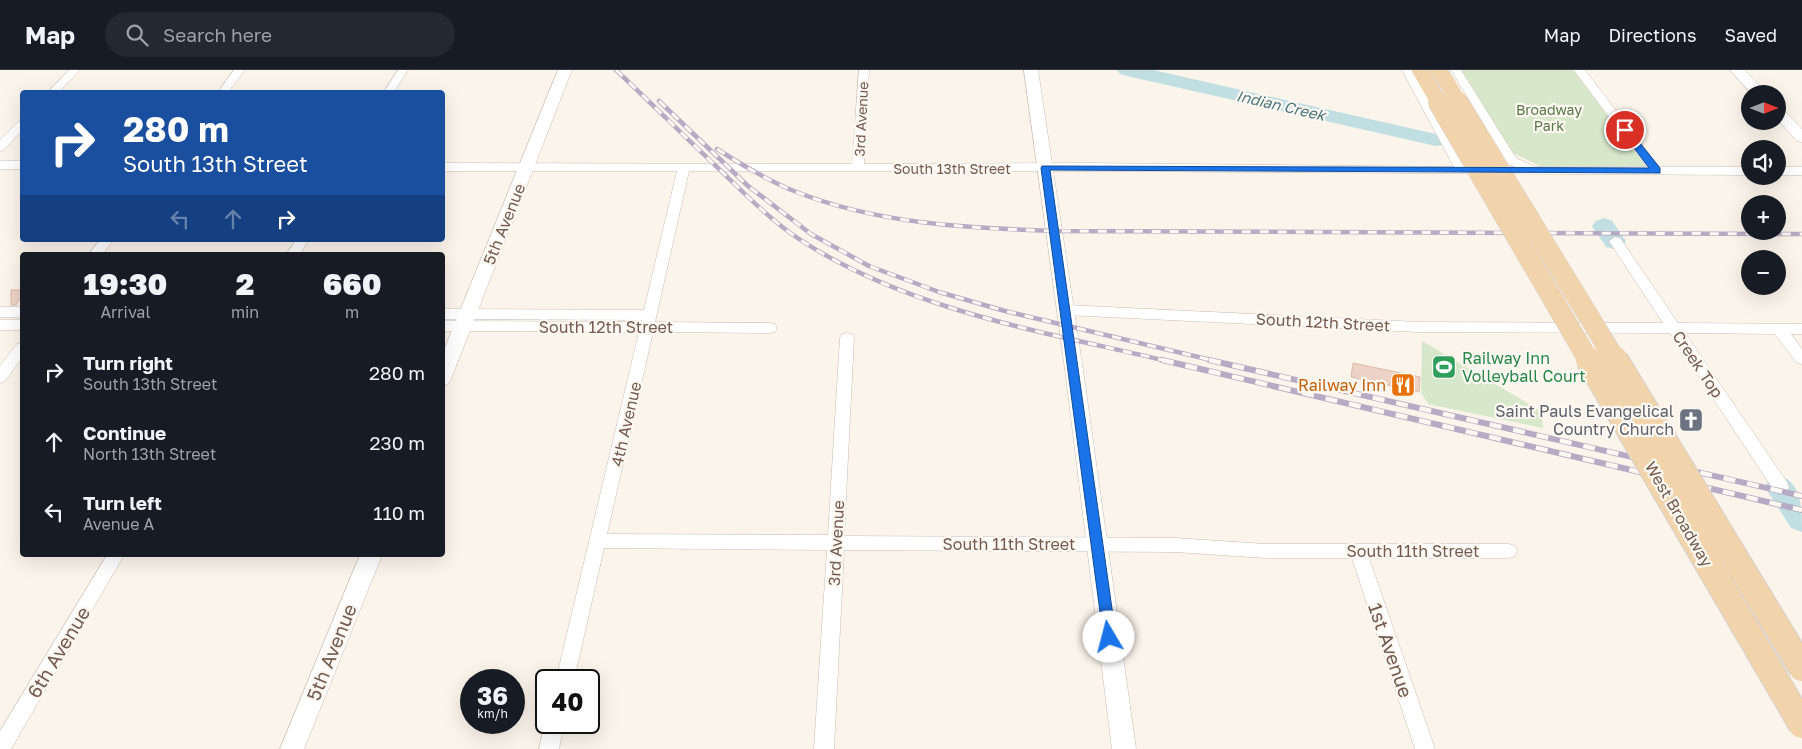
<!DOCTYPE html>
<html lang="en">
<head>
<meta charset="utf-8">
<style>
  body { margin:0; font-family:"Golos Text",sans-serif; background:#242831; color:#f1f3f6; height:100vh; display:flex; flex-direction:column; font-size:19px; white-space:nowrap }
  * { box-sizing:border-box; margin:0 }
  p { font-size:16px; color:#9ea1a6 }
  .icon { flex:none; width:28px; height:28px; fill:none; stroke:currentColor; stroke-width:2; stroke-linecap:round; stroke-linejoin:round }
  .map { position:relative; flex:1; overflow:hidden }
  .side { position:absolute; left:20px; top:182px; width:425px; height:305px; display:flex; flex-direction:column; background:#171b24; border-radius:5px; box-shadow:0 5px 20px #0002 }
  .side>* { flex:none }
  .hud { position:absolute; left:20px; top:20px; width:425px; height:152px; border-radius:5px; box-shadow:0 5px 20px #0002; background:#1a4fa0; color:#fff; overflow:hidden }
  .needle { width:32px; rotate:90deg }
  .controls { position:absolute; left:1741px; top:15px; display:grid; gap:10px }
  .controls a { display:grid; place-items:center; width:45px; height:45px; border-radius:50%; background:#171b24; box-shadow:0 5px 20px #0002; font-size:25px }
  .speed { position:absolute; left:460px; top:599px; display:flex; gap:10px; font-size:25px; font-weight:700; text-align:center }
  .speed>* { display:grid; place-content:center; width:65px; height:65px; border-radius:50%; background:#171b24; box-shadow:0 5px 20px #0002; line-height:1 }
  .speed small { font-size:12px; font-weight:400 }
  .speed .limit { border:2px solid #111; border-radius:8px; background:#fff; color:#111 }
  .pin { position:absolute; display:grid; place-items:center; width:42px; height:42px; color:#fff; margin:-21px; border:2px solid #fff; border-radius:50%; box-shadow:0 1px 5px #0007 }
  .me { position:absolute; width:55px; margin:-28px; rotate:352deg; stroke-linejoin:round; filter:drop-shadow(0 0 4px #0008) }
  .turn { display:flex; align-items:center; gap:18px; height:105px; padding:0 20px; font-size:22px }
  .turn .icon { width:65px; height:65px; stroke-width:2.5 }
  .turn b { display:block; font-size:35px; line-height:42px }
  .lanes { display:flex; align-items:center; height:48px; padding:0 20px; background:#0003; justify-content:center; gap:25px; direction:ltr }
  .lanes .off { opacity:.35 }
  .eta { display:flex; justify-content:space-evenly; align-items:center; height:85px; text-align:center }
  .eta b { font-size:30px; font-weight:800; line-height:35px }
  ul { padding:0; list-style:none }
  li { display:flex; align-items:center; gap:15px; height:70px; padding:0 20px }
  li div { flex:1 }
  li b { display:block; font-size:19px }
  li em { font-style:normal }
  header { display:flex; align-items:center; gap:30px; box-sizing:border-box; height:70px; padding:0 25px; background:#171b24; border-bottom:1px solid #363941 }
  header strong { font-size:24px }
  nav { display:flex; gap:28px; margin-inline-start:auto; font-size:18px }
  .search { width:350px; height:45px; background:#242831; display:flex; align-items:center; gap:12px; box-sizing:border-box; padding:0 18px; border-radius:28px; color:#9ea1a6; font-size:19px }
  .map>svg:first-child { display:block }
  .green { fill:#d7e7ca }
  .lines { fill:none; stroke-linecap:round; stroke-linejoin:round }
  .river { fill:#c1dfe2; fill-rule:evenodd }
  .building { fill:#edd3c6; stroke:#debaa8 }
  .minor-casing { stroke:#ccbcb2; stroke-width:1 }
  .tertiary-casing { stroke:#ccbcb2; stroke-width:1 }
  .primary-casing { stroke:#d8d1ce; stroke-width:1 }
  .minor { fill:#fff; fill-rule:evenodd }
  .tertiary { fill:#fff; fill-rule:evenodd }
  .primary { fill:#f1d4ab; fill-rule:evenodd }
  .rail-far1-casing { stroke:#b7aac4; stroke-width:4.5 }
  .rail-casing { stroke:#b7aac4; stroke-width:6 }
  .rail-far1 { stroke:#fdf8f1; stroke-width:3; stroke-dasharray:9; stroke-linecap:butt }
  .rail { stroke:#fdf8f1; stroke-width:4.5; stroke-dasharray:12; stroke-linecap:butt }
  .primary-bridge-far1-casing { stroke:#d8d1ce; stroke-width:21; stroke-linecap:butt }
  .primary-bridge-casing { stroke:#d8d1ce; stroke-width:28; stroke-linecap:butt }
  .primary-bridge-far1 { stroke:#f1d4ab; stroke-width:20 }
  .primary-bridge { stroke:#f1d4ab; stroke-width:26 }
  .route { fill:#1a73e8; stroke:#114b97 }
  .labels { text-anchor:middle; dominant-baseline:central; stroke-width:4.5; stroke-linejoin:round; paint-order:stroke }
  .far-park-label { font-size:14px; fill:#59774a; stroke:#fdf8f1 }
  .far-street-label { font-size:14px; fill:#735b50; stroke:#fdf8f1 }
  .far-water-label { font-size:15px; font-style:italic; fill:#49777c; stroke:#fdf8f1 }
  .street-label { font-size:16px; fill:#735b50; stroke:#fdf8f1 }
  .leisure-label { font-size:16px; fill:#27864d; stroke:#fdf8f1; text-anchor:start }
  .food-label { font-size:16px; fill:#c56008; stroke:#fdf8f1; text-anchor:end }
  .worship-label { font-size:16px; fill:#5b616d; stroke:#fdf8f1; text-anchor:end }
  .near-street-label { font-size:19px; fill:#735b50; stroke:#fdf8f1 }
</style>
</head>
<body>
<header>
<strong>Map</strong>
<div class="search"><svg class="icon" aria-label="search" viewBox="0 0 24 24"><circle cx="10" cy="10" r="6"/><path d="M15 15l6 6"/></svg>Search here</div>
<nav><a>Map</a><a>Directions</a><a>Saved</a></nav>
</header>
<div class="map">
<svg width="1802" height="679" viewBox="0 0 1802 679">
  <rect width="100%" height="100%" fill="#faf4eb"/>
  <g class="green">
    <path d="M1460,0h113l73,96h-106l-27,-13z"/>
    <path d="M1422,271l119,70 2,17 -115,-24 -7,-11z"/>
  </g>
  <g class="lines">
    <g class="river">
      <path d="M1117,0h36l283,64 8,1 3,5 -3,5 -8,1 -309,-70 -7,-2z"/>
      <path d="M1604,148l8,3 14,20 -4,6 -8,2 -8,-2 -14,-21 4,-5z"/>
      <path d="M1780,405c22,9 22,33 22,57l-11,-4 -26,-41 5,-9z"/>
    </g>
  </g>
  <g class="building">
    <path d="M11,220h11v7l-6,8h-5z"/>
    <path d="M1353,293l67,14 -1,15 -68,-15z"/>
  </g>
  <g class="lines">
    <defs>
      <g id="minor">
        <path d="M69,0h11l-21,22h-11z"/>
        <path d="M234,0h11l-17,22h-10z"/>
        <path d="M398,0h10l-14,22h-10z"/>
        <path d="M859,0h10l-5,94 223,-1 367,4 -52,-97h10l54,97h50l-8,-3 -57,-94h10l55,88 19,9h112l-73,-97h11l74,97h91v8l-663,-4h-398l-34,151 115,1 5,1 2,4 -2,4 -5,1 -117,-1 -46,202 221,1 12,-197 2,-4 5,-1 5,1 2,4 -10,198 331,2 91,6h243l6,2 2,5 -2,5 -6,2h-140l66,191h-20l-63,-191h-86l-91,-6 -331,-2 -10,199h-20l13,-199 -223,-2 -30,132h-18l83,-348 -197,-1v-10l199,1 1,-2 -200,-1v-10l202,1 33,-139h-235v-8l410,1z"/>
        <path d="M22,51v9l-18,20 -4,1v-11l18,-18z"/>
        <rect x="0" y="91" width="22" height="8"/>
        <rect x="1778" y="97" width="24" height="8"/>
        <path d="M1615,167l5,1 58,85 124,1v10h-11l11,15v15l-5,-1 -22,-29 -90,-1 102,149 2,5 -2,5 -6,2 -6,-2 -105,-159 -252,-1 -352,-17 -5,-2 -2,-3 2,-3 5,-2 352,17 245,1 -54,-82z"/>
        <path d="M100,170h13l-11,15h-14z"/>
        <path d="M296,170h12l-8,15h-14z"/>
        <rect x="0" y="237" width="22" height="10"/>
        <rect x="0" y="250" width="22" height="10"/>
        <path d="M22,273v15l-17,23 -5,2v-17l17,-22z"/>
        <path d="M107,485h17l-113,194h-11v-18z"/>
        <path d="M546,650v2h18l-5,27h-20z"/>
      </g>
      <g id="tertiary">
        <path d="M558,0h14l-121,309 -3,5 -6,2v-31z"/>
        <path d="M1024,0h14l46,307 52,372h-24l-46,-372z"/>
        <path d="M1730,0h15l22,24h-15z"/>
        <path d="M1778,38l5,1 19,20v13l-5,-1 -19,-21z"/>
        <path d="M360,485h22l-78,194h-24z"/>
      </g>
      <g id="primary">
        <path d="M1411,0h18l18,32 -3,4 -6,1 -6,-1z"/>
        <path d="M1430,0h18l19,32 -3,4 -6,1 -6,-1z"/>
      </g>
    </defs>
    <use href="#minor" class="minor-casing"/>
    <use href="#tertiary" class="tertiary-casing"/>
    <use href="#primary" class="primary-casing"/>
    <use href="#minor" class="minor"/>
    <use href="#tertiary" class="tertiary"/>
    <use href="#primary" class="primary"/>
    <defs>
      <g id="rail-far1">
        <path d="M616,0c34,32 67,65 101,97 26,25 52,52 82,72 108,71 245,93 368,122"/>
        <path d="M659,31l89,85 63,48 58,32 70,26 66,19 210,50"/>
        <path d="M717,79c25,16 50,31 77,42 82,33 173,37 260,40l748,3"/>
      </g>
      <g id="rail">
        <path d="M1162,290l640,150"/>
        <path d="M1209,290l593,136"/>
      </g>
    </defs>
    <use href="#rail-far1" class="rail-far1-casing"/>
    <use href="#rail" class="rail-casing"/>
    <use href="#rail-far1" class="rail-far1"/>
    <use href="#rail" class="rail"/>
    <defs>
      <g id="primary-bridge-far1">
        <path d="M1438,32l151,259"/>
        <path d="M1458,32l158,259"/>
      </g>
      <g id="primary-bridge">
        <path d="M1589,290l213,365"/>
        <path d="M1615,290l187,308"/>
      </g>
    </defs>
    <use href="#primary-bridge-far1" class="primary-bridge-far1-casing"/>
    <use href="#primary-bridge" class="primary-bridge-casing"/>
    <use href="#primary-bridge-far1" class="primary-bridge-far1"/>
    <use href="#primary-bridge" class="primary-bridge"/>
  </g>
  <path class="route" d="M1622,58h6l32,40v5l-610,-3 66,467 -2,5 -5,1 -5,-1 -63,-474 1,-2 607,2 -27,-36z"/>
  <defs>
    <symbol id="stadium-square" viewBox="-11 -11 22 22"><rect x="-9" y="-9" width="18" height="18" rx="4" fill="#2e9e5b" stroke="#fdf8f1"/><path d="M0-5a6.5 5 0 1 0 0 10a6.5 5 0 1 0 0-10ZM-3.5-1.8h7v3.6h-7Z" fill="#fff"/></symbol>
    <symbol id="restaurant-square" viewBox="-11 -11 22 22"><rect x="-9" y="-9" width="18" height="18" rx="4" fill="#e8710a" stroke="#fdf8f1"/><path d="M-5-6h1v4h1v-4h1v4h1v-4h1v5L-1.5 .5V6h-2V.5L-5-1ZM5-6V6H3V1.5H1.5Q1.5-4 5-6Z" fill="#fff"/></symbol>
    <symbol id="church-square" viewBox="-11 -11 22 22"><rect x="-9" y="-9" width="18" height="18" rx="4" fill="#6b7280" stroke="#fdf8f1"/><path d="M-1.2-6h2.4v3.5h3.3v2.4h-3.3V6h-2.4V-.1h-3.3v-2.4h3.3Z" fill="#fff"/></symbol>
  </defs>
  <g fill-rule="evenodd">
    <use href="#stadium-square" x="1430" y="283" width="28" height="28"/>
    <use href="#restaurant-square" x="1389" y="301" width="28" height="28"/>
    <use href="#church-square" x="1677" y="336" width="28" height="28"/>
  </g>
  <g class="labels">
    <g class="far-park-label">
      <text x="1549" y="39">Broadway<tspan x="1549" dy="16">Park</tspan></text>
    </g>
    <g class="far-street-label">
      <text transform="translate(861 49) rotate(-87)">3rd Avenue</text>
      <text x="952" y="98">South 13th Street</text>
    </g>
    <g class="far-water-label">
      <text transform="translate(1281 35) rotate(13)">Indian Creek</text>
    </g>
    <g class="street-label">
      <text transform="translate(504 154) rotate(-68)">5th Avenue</text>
      <text transform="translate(1323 252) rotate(3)">South 12th Street</text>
      <text x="606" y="257">South 12th Street</text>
      <text transform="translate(1698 294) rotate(56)">Creek Top</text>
      <text transform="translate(626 354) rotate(-77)">4th Avenue</text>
      <text transform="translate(1679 444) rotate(60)">West Broadway</text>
      <text transform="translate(836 473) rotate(-87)">3rd Avenue</text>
      <text x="1009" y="474">South 11th Street</text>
      <text x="1413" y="481">South 11th Street</text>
    </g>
    <g class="leisure-label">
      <text x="1462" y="288">Railway Inn<tspan x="1462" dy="18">Volleyball Court</tspan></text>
    </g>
    <g class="food-label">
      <text x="1386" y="315">Railway Inn</text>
    </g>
    <g class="worship-label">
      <text x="1674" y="341">Saint Pauls Evangelical<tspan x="1674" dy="18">Country Church</tspan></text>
    </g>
    <g class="near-street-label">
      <text transform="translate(1391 580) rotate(71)">1st Avenue</text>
      <text transform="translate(58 582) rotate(-59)">6th Avenue</text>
      <text transform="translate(331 582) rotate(-68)">5th Avenue</text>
    </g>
  </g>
</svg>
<div class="controls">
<a><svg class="needle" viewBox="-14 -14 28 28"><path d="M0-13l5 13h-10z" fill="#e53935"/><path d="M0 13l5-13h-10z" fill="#9ea1a6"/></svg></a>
<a><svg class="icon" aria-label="sound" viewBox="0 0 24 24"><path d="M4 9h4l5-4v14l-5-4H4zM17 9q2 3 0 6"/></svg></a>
<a>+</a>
<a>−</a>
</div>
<div class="speed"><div>36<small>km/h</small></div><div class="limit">40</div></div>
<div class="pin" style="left:1625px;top:60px;background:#d93025"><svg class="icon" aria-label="arrive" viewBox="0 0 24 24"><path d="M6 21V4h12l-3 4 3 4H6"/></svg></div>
<svg class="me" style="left:1109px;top:567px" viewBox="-20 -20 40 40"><circle r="19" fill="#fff"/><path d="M0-13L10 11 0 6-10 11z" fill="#1a73e8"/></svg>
<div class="hud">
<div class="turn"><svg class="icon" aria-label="right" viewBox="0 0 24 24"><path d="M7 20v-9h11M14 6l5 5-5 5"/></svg><div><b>280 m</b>South 13th Street</div></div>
<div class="lanes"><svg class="icon off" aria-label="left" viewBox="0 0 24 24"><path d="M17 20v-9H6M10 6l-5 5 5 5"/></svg><svg class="icon off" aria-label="ahead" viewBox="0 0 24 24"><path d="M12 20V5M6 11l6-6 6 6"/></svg><svg class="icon" aria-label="right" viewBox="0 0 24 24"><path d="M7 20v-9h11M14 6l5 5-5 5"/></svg></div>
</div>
<section class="side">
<div class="eta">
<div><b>19:30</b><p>Arrival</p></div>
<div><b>2</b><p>min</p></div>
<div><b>660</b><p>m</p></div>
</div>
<ul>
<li><svg class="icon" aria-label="right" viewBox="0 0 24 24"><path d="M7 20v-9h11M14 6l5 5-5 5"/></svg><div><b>Turn right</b><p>South 13th Street</p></div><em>280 m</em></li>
<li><svg class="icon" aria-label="ahead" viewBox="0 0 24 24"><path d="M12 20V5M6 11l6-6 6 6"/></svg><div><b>Continue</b><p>North 13th Street</p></div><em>230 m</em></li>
<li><svg class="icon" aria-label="left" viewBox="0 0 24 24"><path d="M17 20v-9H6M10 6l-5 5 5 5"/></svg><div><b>Turn left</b><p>Avenue A</p></div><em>110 m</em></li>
</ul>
</section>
</div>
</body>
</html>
